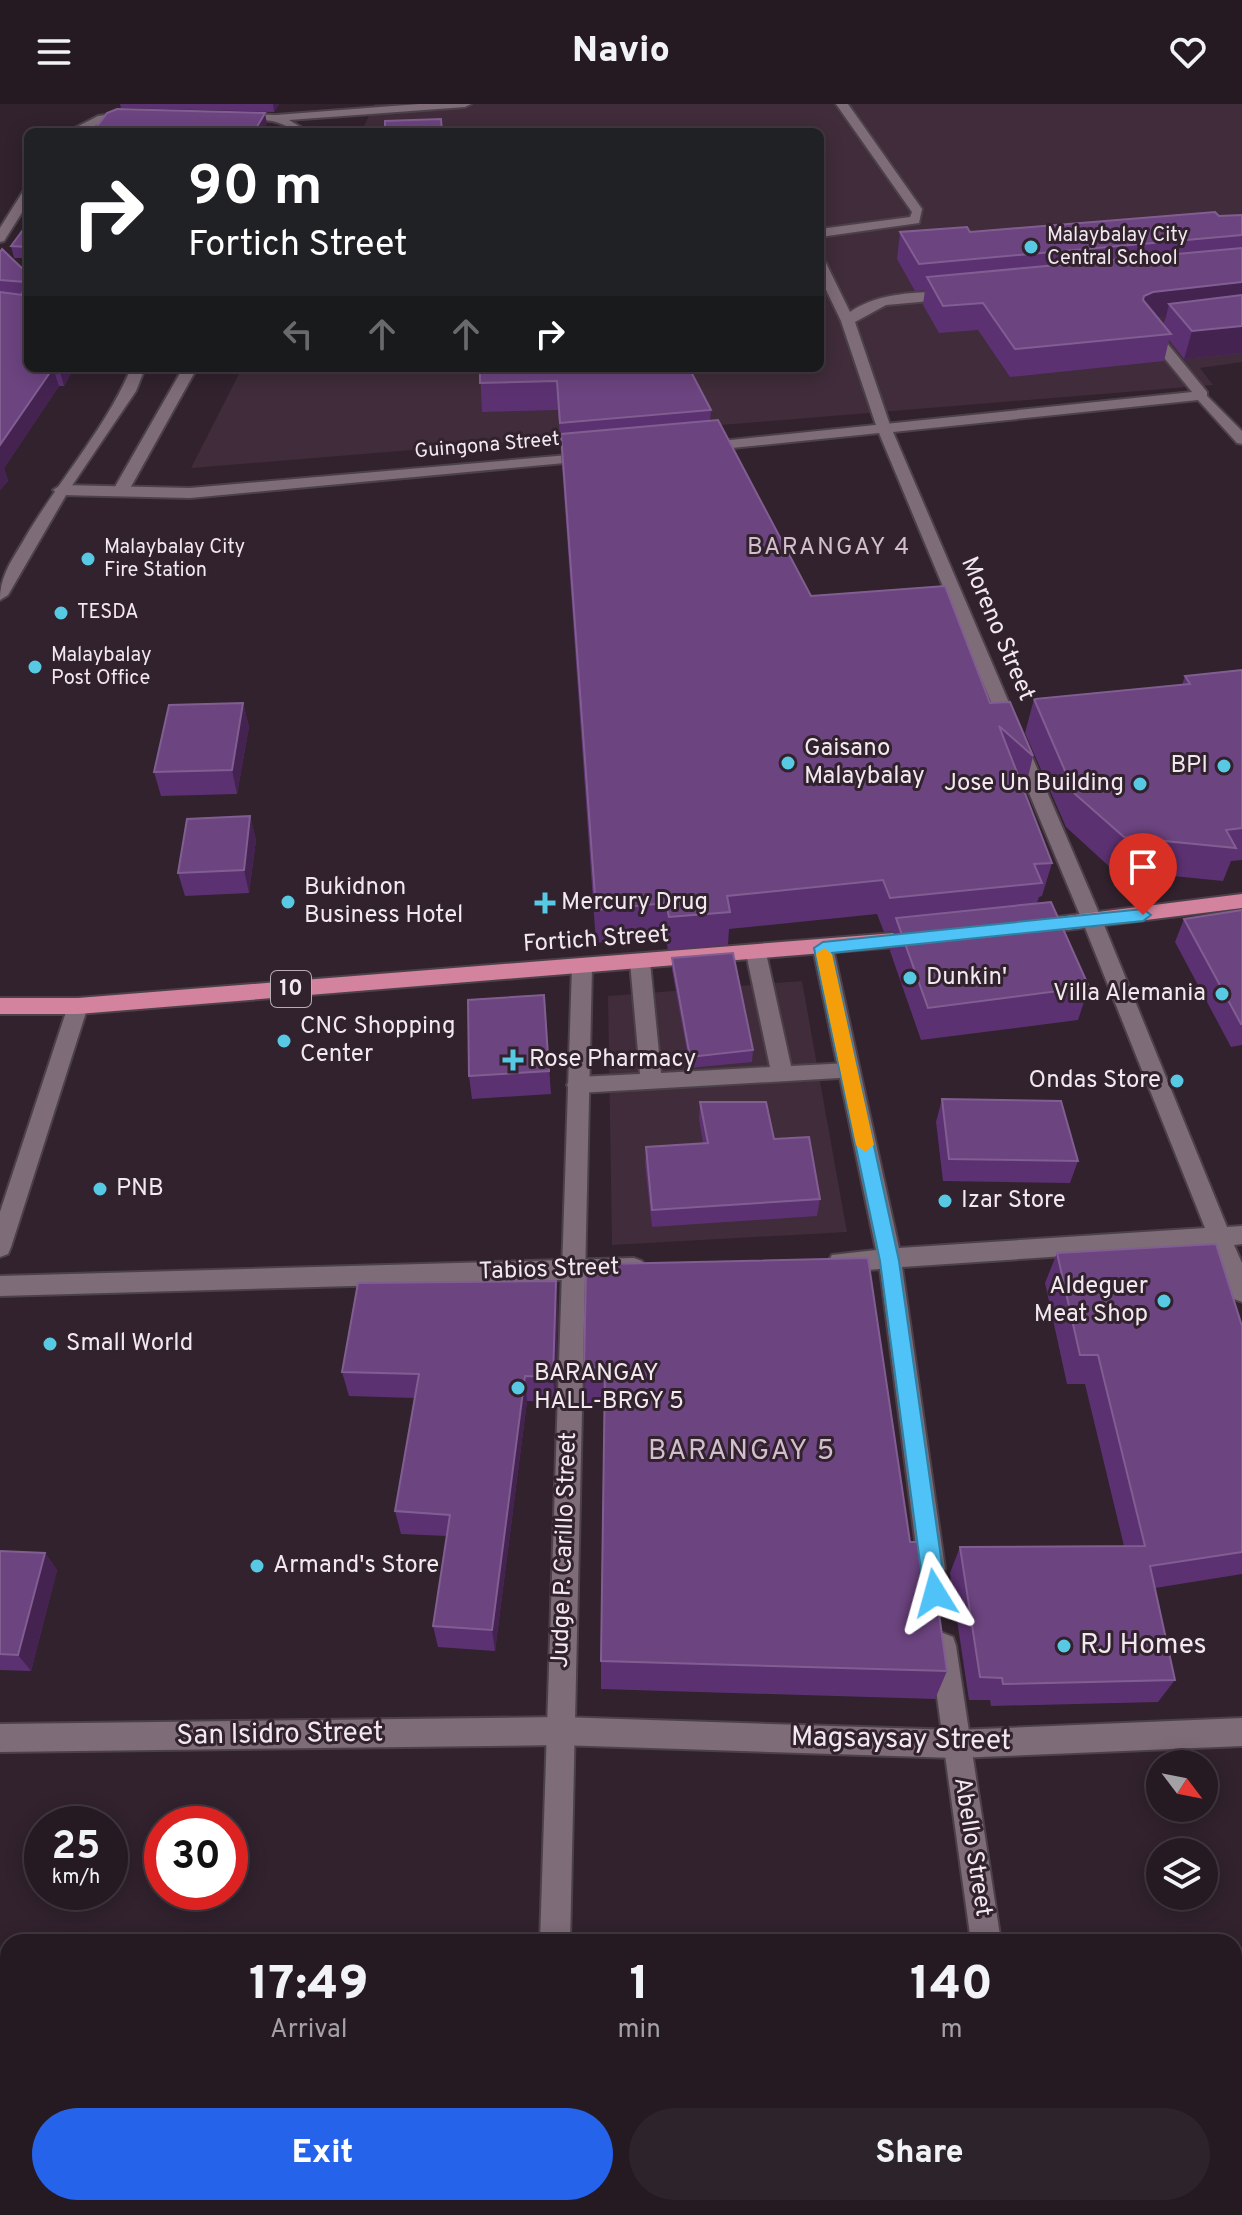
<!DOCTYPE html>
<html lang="en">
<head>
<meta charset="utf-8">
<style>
  body { margin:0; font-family:Overpass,sans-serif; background:#2d232a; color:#f1f3f6; height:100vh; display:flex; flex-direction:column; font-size:30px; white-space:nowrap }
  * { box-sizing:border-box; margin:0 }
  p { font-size:26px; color:#a3a1a5 }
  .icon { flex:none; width:44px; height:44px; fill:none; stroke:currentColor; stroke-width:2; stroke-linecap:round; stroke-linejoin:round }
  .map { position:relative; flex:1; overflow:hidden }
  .sheet { position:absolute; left:0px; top:1830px; width:1242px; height:282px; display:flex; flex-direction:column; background:#251a22; border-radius:24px 24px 0 0; box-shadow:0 4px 20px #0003,0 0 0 2px #423840 }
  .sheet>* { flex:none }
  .guide { position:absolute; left:24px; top:24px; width:800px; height:244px; border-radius:12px; box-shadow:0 4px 20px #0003,0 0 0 2px #423840; background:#202124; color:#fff; overflow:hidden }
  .needle { width:52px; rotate:122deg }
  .controls { position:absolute; left:1146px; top:1646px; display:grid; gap:16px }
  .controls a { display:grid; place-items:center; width:72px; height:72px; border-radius:50%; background:#251a22; box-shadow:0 4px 20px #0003,0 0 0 2px #423840; font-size:40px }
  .speed { position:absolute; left:24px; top:1702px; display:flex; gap:16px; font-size:40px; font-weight:700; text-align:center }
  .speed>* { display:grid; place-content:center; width:104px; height:104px; border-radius:50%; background:#251a22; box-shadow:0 4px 20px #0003,0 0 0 2px #423840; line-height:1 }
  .speed small { font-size:20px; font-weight:400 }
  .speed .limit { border:12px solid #d22; background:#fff; color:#111 }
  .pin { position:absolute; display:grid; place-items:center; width:68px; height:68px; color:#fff; margin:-82px -34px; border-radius:50% 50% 50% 0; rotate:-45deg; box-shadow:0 0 8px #0007 }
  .pin .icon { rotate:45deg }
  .me { position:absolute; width:88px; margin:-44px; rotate:352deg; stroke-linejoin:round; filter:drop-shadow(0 0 6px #0008) }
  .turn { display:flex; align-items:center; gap:28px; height:168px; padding:0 32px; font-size:36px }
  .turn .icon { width:104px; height:104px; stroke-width:2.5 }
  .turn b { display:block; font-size:56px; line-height:68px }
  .lanes { display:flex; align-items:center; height:76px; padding:0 32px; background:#0003; justify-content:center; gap:40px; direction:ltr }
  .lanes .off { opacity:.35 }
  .eta { display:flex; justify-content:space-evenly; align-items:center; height:136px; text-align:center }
  .eta b { font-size:48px; font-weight:800; line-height:56px }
  .cta { display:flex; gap:16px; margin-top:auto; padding:16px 32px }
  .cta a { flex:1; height:92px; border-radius:48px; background:#2563eb; color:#fff; font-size:32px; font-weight:800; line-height:92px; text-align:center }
  .cta a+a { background:#2d232a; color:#f1f3f6 }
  header { display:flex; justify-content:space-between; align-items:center; height:104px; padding:0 32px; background:#251a22; font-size:36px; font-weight:800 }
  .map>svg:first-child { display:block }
  .built { fill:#402c3a }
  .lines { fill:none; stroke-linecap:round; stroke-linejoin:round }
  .service-casing { stroke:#4d4149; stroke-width:4 }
  .minor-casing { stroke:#4d4149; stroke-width:4 }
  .tertiary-casing { stroke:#4d4149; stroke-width:4 }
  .secondary-casing { stroke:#4d4149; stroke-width:4 }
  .trunk-casing { stroke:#4d4149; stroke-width:4 }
  .service { fill:#7e6c79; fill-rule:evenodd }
  .minor { fill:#7e6c79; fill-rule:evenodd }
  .tertiary { fill:#7e6c79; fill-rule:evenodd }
  .secondary { fill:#7e6c79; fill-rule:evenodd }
  .trunk { fill:#d3839d; fill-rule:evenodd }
  .wall { fill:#5c3172; fill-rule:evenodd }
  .shaded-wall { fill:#442351 }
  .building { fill:#6c4480; stroke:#815e91; stroke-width:2 }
  .route { fill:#4fc3f7; stroke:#337fa1; stroke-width:2 }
  .slow { fill:#f59e0b }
  .poi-dot { fill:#58c9e3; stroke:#31222d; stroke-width:3 }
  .labels { text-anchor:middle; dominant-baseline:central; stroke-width:6; stroke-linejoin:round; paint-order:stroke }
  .far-poi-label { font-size:20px; fill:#f2e8ef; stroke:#31222d; text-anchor:start }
  .far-street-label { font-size:20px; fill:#f2e8ef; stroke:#31222d }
  .shield { fill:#31222d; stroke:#b8adb5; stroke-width:2 }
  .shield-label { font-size:22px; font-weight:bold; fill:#f2e8ef }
  .far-quarter-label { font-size:24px; letter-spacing:2px; fill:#d2becc; stroke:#31222d }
  .street-label { font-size:24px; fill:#f2e8ef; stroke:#31222d }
  .poi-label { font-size:24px; fill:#f2e8ef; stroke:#31222d; text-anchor:start }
  .quarter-label { font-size:28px; letter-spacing:2px; fill:#d2becc; stroke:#31222d }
  .near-poi-label { font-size:28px; fill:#f2e8ef; stroke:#31222d; text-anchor:start }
  .near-street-label { font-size:28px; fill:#f2e8ef; stroke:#31222d }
</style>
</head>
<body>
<header><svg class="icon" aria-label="menu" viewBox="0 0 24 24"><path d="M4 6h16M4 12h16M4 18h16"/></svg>Navio<svg class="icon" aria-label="heart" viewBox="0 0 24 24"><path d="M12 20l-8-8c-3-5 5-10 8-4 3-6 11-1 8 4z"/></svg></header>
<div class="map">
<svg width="1242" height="2111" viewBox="0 0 1242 2111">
  <rect width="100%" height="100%" fill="#31222d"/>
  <g class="built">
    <path d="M375,0h867v258l-42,6 13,17 -1022,83 51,-100h578v-236h-459z"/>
    <path d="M802,877l45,251 -235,13 -4,-249z"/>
  </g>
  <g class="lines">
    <defs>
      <g id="service">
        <path d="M419,0h52l-6,3 -176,13 20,12c-16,0 -23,-8 -37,-11 -13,-2 -28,3 -39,-4l6,-3 37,1z"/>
        <path d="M836,0h12l74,105 -3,14 -99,14v-8l90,-12 2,-5z"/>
        <path d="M133,7l4,1v4l-31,5 -25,11h-14l31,-16z"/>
        <path d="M28,85v14l-24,38 -4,1v-14l24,-38z"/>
        <path d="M820,155l6,4 24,49c30,-21 68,-19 102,-21l7,4 -7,4 -66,6 -31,17 37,109 -2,3 -12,-3 -37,-110 -21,-44z"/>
        <path d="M1143,222h10l54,66v6h-10l-54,-66z"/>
        <path d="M183,264h14l-69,124 -13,3 -3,-3z"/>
        <path d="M756,842l10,7 25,113 58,-3 7,2 4,6 -4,6 -278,16 -8,-2 -3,-6 3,-6 8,-2 62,-3 -10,-112 10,-7 10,7 11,111 109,-6 -24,-114z"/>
      </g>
      <g id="minor">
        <path d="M1202,287l40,40v13l-5,-1 -39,-43 -305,32 209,488 125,307 15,-1v18l-8,1 8,18v39l-8,-3 -22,-53 -310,21 43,302 -4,9 -9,3 -9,-3 -4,-9 -39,-300 -40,3 -8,-3 -4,-7 4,-7 44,-5 -63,-302 3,-5 7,-2 10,7 66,300 306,-20 -123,-308 -203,-487 -177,18 -7,-4 7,-4z"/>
        <path d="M592,349l5,1v6l-407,38 -129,-3 -8,-5 8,-5 129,3z"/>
        <path d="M634,1154l8,3 4,7 -4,7 -8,3 -634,18v-20z"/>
        <path d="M943,1529l10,4 3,9 45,296h-30l-41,-296 3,-9z"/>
        <path d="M1011,2104h32l1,7h-32z"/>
      </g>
      <path id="tertiary" d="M560,1613l396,13 286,-12v28l-286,12 -396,-13 -560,7v-28z"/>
      <g id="secondary">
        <path d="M131,264h14l-9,23 -67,99 -61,105 -8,5c0,-25 13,-41 25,-62 32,-55 83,-113 106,-170z"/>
        <path d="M582,856l10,7 -22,975h-30l32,-975z"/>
        <path d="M78,894l10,8 -77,241 -3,7 -8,3v-45l68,-206z"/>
        <rect x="533" y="2104" width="32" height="7"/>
      </g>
      <g id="trunk">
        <path d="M1242,790v14l-208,26 -10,-7 10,-7z"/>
        <path d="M920,827l10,7 -10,7 -842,69h-78v-16h78z"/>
      </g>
    </defs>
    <use href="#service" class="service-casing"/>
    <use href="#minor" class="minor-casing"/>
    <use href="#tertiary" class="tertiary-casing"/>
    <use href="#secondary" class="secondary-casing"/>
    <use href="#trunk" class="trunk-casing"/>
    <use href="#service" class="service"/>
    <use href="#minor" class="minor"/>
    <use href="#tertiary" class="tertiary"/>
    <use href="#secondary" class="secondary"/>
    <use href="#trunk" class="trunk"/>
  </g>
  <g class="wall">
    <path d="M120,0h159l-5,8 -153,-4z"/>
    <path d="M1242,111v138l-58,6 -15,-19 -5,21 -154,16 -32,-47 -39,3 -16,-28 2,-15 -10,1 -18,-32 3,-27h70zM1166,213l-3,8 -5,-7z"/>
    <path d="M28,119v35h-14l-3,-12z"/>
    <path d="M0,148l28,22v94h46l-10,18h-5l-55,82 4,13 -8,9z"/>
    <path d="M480,264l231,42 -1,11 101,175 179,107 43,53 -8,34 -2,-1 29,74 -10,33 -3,1 -2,6 52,84 -11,33 -157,20 -31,-89 4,-20 -10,1 -7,-18 -148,15 -1,16 -60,5 -3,-14 -69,7 -38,-533 -76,2z"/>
    <path d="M1242,566v190l-11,1 -8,20 -110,-11 -47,-43 -41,-94 9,-34 148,-14 3,-9z"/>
    <path d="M243,599l6,24 -12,67 -76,2 -7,-24z"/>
    <path d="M250,712l6,24 -7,53 -64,3 -7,-23z"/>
    <path d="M1242,806v135l-11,2 -56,-105 9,-23z"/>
    <path d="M672,854l81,92 -1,12 -62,6 -18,-98z"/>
    <path d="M544,891l7,99 -79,5 -3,-23z"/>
    <path d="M942,995l136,62 -8,22 -127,-2 -7,-59z"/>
    <path d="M700,998l74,37 46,60 -3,17 -165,11 -7,-63 1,-17 57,-4 -4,-24z"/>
    <path d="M1057,1149l185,73v248l-87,14 20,92 -17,22 -167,4 -1,-6h-21l-19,-127 10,-26 164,-1 -39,-162h-18l-22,-101z"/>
    <path d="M586,1165l324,273 37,129 -12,28 -334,-10v-28l4,-258h-20l-1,-36z"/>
    <path d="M558,1203l-3,95 -28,-1 -32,250 -57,-4 -5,-21 14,-90 -46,-2 -6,-23 20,-113 -66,-2 -7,-24z"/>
    <path d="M0,1447l45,2 12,17 -26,101 -31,-1z"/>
  </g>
  <g class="shaded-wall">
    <path d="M273,0h6l-5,8z"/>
    <path d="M265,9l2,11 -5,8h-8z"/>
    <path d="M1242,178v26l-73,-4 -3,13 -20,2 -8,4 6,-27 9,-4z"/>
    <path d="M1242,222v27l-58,6 8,-28z"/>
    <path d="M53,264l6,18 -55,82 4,13 -8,9v-45z"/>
    <path d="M59,264h15l-10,18z"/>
    <path d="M243,599l6,24 -12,67 -5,-24z"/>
    <path d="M250,712l6,24 -7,53 -5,-23z"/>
    <path d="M556,1177l2,26 -3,95 -2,-25z"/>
    <path d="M525,1272l2,25 -32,250 -3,-21z"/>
    <path d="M45,1449l12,17 -26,101 -13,-16z"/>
  </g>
  <g class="building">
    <path d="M117,5l148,4 -11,19h-161l14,-19z"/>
    <path d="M441,15l1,13h-57v-11z"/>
    <path d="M1215,108l4,4 23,-1v20l-323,29 -19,-32 67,-5 3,5z"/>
    <path d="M28,119v24l-17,-1z"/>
    <path d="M1242,144v34l-89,10 -9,4 -1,4 28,34 -156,15 -32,-46 -40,3 -16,-29z"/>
    <path d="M2,145l26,25v94h25l-53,77v-153l22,3 3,-13 -25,-2v-28z"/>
    <path d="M1242,191v31l-50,5 -23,-27z"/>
    <path d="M480,264h209l22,42 -151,13 -3,-42 -77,2z"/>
    <path d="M718,316l93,176 134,-10 45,117 20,-1 23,54 -34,-30 53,137 -18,1 8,19 -152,15 -7,-18 -156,16 3,16 -61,5 -3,-14 -70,7 -35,-476z"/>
    <path d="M1242,566v158l-16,2 10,18 -112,-11 -49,-43 -41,-95 156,-15 -5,-8z"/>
    <path d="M243,599l-11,67 -78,2 15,-67z"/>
    <path d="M250,712l-6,54 -66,3 9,-54z"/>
    <path d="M1051,798l38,85 -161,21 -32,-90z"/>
    <path d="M1242,806v114h-1l-57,-105z"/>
    <path d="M733,849l20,97 -63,7 -18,-99z"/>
    <path d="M544,891l5,76 -80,5 -1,-76z"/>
    <path d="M942,995l119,2 17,60 -129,-2z"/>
    <path d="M700,998h66l8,37 35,-2 11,62 -168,11 -6,-63 62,-4z"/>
    <path d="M1216,1140l26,82v226l-92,14 25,114 -172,4 -1,-6 -22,-1 -20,-130 185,-1 -47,-191h-18l-23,-102z"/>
    <path d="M868,1154l42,284h19l18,129 -346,-10 4,-293 -21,-1 2,-98h21v-5z"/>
    <path d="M556,1177l-3,96 -28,-1 -33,254 -59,-4 17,-111 -55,-4 24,-137 -77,-2 16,-89z"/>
    <path d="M0,1447l45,2 -27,102 -18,-1z"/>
  </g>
  <path class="route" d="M1143,805l8,6 -8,6 -311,32 67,308 47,332 -3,8 -8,3 -8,-3 -3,-8 -44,-332 -66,-313 9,-6z"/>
  <path class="slow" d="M824,844l8,6 42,191 -9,7 -9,-7 -40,-191z"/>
  <g class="poi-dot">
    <circle cx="1031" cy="143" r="8"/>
    <circle cx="88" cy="455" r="8"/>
    <circle cx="61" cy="509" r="8"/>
    <circle cx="35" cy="563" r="8"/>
    <circle cx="788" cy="659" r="8"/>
    <circle cx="1224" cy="662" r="8"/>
    <circle cx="1140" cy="680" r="8"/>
    <circle cx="288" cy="798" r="8"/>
    <path d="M541 787h8v8h8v8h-8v8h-8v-8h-8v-8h8z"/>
    <circle cx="910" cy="874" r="8"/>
    <circle cx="1222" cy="890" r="8"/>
    <circle cx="284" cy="937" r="8"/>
    <path d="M509 944h8v8h8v8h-8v8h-8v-8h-8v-8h8z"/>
    <circle cx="1177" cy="977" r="8"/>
    <circle cx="100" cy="1085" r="8"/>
    <circle cx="945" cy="1097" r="8"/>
    <circle cx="1164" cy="1197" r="8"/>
    <circle cx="50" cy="1240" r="8"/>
    <circle cx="518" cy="1284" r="8"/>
    <circle cx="257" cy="1462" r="8"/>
    <circle cx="1064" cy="1542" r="8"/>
  </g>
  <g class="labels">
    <g class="far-poi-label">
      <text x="1047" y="132">Malaybalay City<tspan x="1047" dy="23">Central School</tspan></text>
      <text x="104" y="444">Malaybalay City<tspan x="104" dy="23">Fire Station</tspan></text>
      <text x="77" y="509">TESDA</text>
      <text x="51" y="552">Malaybalay<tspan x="51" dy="23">Post Office</tspan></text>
    </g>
    <g class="far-street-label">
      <text transform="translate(487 342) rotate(-5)">Guingona Street</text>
    </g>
    <rect class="shield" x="271" y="867" width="40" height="36" rx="6"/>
    <g class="shield-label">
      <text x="291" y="885">10</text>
    </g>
    <g class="far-quarter-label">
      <text x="829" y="444">BARANGAY 4</text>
    </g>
    <g class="street-label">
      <text transform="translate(997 525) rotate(67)">Moreno Street</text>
      <text transform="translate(596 836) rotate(-4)">Fortich Street</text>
      <text transform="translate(549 1166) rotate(-2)">Tabios Street</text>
      <text transform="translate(565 1446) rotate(-88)">Judge P. Carillo Street</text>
      <text transform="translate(972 1743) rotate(81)">Abello Street</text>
    </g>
    <g class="poi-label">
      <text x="804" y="645">Gaisano<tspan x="804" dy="28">Malaybalay</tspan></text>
      <text x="1208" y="662" text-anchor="end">BPI</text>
      <text x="1124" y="680" text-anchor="end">Jose Un Building</text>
      <text x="304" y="784">Bukidnon<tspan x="304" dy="28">Business Hotel</tspan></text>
      <text x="561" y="799">Mercury Drug</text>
      <text x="926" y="874">Dunkin'</text>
      <text x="1206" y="890" text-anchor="end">Villa Alemania</text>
      <text x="300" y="923">CNC Shopping<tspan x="300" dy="28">Center</tspan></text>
      <text x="529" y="956">Rose Pharmacy</text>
      <text x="1161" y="977" text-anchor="end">Ondas Store</text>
      <text x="116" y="1085">PNB</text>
      <text x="961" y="1097">Izar Store</text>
      <text x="1148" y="1183" text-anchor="end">Aldeguer<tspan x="1148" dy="28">Meat Shop</tspan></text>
      <text x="66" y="1240">Small World</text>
      <text x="534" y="1270">BARANGAY<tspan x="534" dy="28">HALL-BRGY 5</tspan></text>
      <text x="273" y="1462">Armand's Store</text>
    </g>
    <g class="quarter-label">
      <text x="742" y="1348">BARANGAY 5</text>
    </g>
    <g class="near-poi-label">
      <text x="1080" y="1542">RJ Homes</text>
    </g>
    <g class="near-street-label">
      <text transform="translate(280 1631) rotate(-1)">San Isidro Street</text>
      <text transform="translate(901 1636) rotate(1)">Magsaysay Street</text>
    </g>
  </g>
</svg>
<div class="controls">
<a><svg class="needle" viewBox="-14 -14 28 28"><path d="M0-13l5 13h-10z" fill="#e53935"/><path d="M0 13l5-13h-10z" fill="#a3a1a5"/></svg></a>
<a><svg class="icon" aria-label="layers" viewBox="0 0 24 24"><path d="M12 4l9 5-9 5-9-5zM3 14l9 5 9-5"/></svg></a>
</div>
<div class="speed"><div>25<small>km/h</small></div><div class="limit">30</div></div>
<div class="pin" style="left:1143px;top:811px;background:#d93025"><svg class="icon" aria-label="arrive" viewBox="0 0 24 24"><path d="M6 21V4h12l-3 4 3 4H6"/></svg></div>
<svg class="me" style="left:935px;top:1489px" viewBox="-20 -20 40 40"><path d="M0-17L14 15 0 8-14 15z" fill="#4fc3f7" stroke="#fff" stroke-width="4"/></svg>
<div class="guide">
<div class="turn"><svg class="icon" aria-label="right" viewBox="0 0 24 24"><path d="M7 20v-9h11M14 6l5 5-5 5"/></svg><div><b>90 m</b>Fortich Street</div></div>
<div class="lanes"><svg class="icon off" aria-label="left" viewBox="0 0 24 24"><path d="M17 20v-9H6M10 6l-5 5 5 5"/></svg><svg class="icon off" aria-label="ahead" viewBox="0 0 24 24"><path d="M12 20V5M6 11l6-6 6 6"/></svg><svg class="icon off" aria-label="ahead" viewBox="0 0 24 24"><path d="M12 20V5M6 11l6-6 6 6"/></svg><svg class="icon" aria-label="right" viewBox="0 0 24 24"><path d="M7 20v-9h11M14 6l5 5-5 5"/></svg></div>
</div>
<section class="sheet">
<div class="eta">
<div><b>17:49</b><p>Arrival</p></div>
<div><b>1</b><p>min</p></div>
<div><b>140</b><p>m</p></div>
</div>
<div class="cta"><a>Exit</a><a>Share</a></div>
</section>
</div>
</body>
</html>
